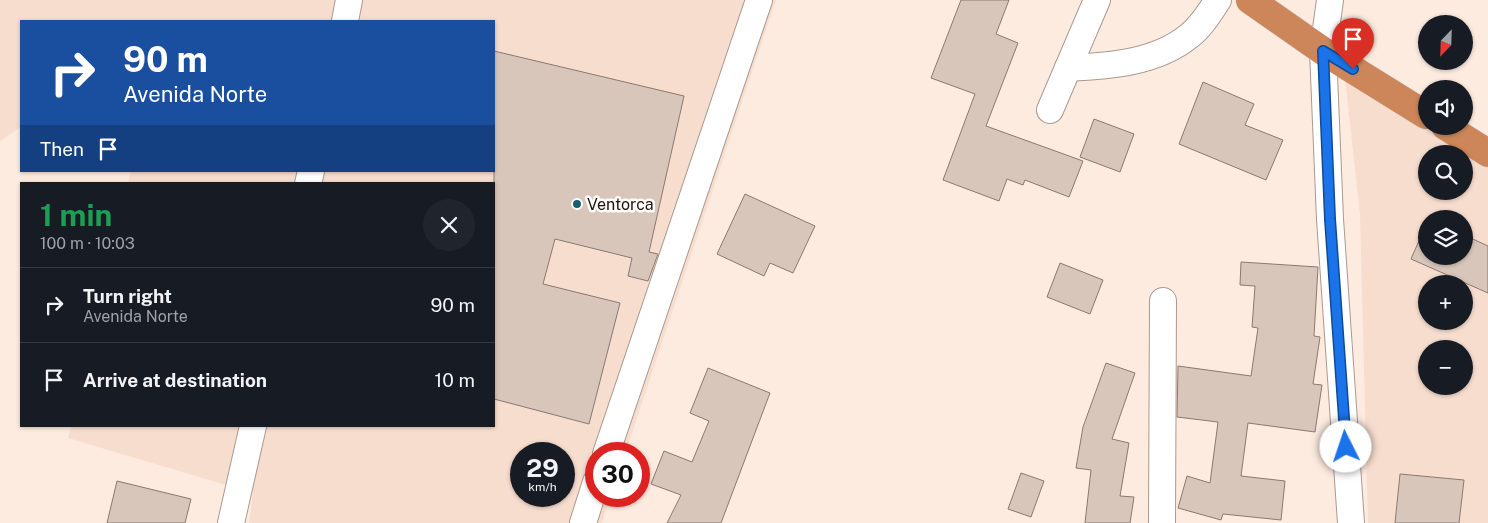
<!DOCTYPE html>
<html lang="en">
<head>
<meta charset="utf-8">
<style>
  body { margin:0; font-family:"Public Sans",sans-serif; background:#20242c; color:#f1f3f6; height:100vh; display:flex; flex-direction:column; font-size:19px; white-space:nowrap }
  * { box-sizing:border-box; margin:0 }
  p { font-size:16px; color:#9ea1a6 }
  .icon { flex:none; width:28px; height:28px; fill:none; stroke:currentColor; stroke-width:2; stroke-linecap:round; stroke-linejoin:round }
  .map { position:relative; flex:1; overflow:hidden }
  .drawer { position:absolute; left:20px; top:182px; width:475px; height:245px; display:flex; flex-direction:column; background:#171b24; border-radius:0px; box-shadow:0 1px 4px #0004 }
  .drawer>* { flex:none }
  .guide { position:absolute; left:20px; top:20px; width:475px; height:152px; border-radius:0px; box-shadow:0 1px 4px #0004; background:#1a4fa0; color:#fff; overflow:hidden }
  .needle { width:32px; rotate:203deg }
  .tools { position:absolute; left:1418px; top:15px; display:grid; gap:10px }
  .tools a { display:grid; place-items:center; width:55px; height:55px; border-radius:50%; background:#171b24; box-shadow:0 1px 4px #0004; font-size:25px }
  .speed { position:absolute; left:510px; top:442px; display:flex; gap:10px; font-size:25px; font-weight:700; text-align:center }
  .speed>* { display:grid; place-content:center; width:65px; height:65px; border-radius:50%; background:#171b24; box-shadow:0 1px 4px #0004; line-height:1 }
  .speed small { font-size:12px; font-weight:400 }
  .speed .limit { border:8px solid #d22; background:#fff; color:#111 }
  .pin { position:absolute; display:grid; place-items:center; width:42px; height:42px; color:#fff; margin:-51px -21px; border-radius:50% 50% 50% 0; rotate:-45deg; box-shadow:0 0 5px #0007 }
  .pin .icon { rotate:45deg }
  .me { position:absolute; width:55px; margin:-28px; rotate:356deg; stroke-linejoin:round; filter:drop-shadow(0 0 4px #0008) }
  .turn { display:flex; align-items:center; gap:18px; height:105px; padding:0 20px; font-size:22px }
  .turn .icon { width:65px; height:65px; stroke-width:2.5 }
  .turn b { display:block; font-size:35px; line-height:42px }
  .then { display:flex; align-items:center; height:48px; padding:0 20px; background:#0003; gap:10px; font-size:19px }
  .round { display:grid; place-items:center; flex:none; width:52px; height:52px; border-radius:26px; background:#20242c }
  .headline { display:flex; align-items:center; justify-content:space-between; height:85px; padding:0 20px }
  h1 { font-size:30px; font-weight:700; line-height:38px; color:#1e9e55 }
  ul { padding:0; list-style:none }
  li { display:flex; align-items:center; gap:15px; height:75px; padding:0 20px; border-top:1px solid #363941 }
  li div { flex:1 }
  li b { display:block; font-size:19px }
  li em { font-style:normal }
  .map>svg:first-child { display:block }
  .built { fill:#f7ddce; fill-rule:evenodd }
  .building { fill:#d8c6bb; stroke:#8a7970 }
  .lines { fill:none; stroke-linecap:round; stroke-linejoin:round }
  .street-casing { stroke:#aa998f; stroke-width:28 }
  .highway-casing { stroke:#d6d5d4; stroke-width:29 }
  .street { stroke:#fff; stroke-width:26 }
  .highway { stroke:#cd8659; stroke-width:28 }
  .route-casing { stroke:#114b97; stroke-width:12 }
  .route { stroke:#1a73e8; stroke-width:9 }
  .poi-dot { fill:#15626c; stroke:#fffbf9; stroke-width:2 }
  .labels { text-anchor:middle; dominant-baseline:central; stroke-width:5; stroke-linejoin:round; paint-order:stroke }
  .poi-label { font-size:16px; fill:#1c1612; stroke:#fffbf9; text-anchor:start }
</style>
</head>
<body>
<div class="map">
<svg width="1488" height="523" viewBox="0 0 1488 523">
  <rect width="100%" height="100%" fill="#fdebdf"/>
  <g class="built">
    <path d="M0,0h776l-151,454h-29v42h15l-9,27h-353l4,-30 -185,-55 3,-12h423v-242h-366l3,-13h363v-150h-473v106l-21,14zM521,454h43v42h-43z"/>
    <path d="M1345,78l143,87v358h-120l-8,-308zM1426,154h38v37h-38zM1426,219h38v37h-38zM1426,284h38v37h-38zM1426,349h38v37h-38z"/>
  </g>
  <g class="building">
    <path d="M961,0h48l-13,34 22,9 -32,83 97,35 -14,36 -44,-17 -2,5 -16,-6 -8,22 -56,-21 32,-86 -44,-16z"/>
    <path d="M494,51l190,45 -35,156 9,2 -10,27 -20,-5 4,-18 -77,-19 -12,45 77,19 -31,121 -95,-25z"/>
    <path d="M1203,82l51,22 -9,21 38,15 -17,40 -87,-36z"/>
    <path d="M1094,119l40,15 -14,38 -40,-15z"/>
    <path d="M745,194l70,32 -22,47 -23,-10 -6,13 -47,-22z"/>
    <path d="M1426,225v31h38v-21l24,11v47l-77,-34z"/>
    <path d="M1241,262l77,5 -4,69 6,1 -7,47 9,1 -7,47 -67,-9 -7,53 44,5 -4,39 -58,-6 -2,6 -43,-12 9,-32 23,7 8,-61 -41,-5 1,-51 73,10 7,-48 -6,-1 3,-41 -15,-1z"/>
    <path d="M1060,263l43,17 -13,34 -43,-17z"/>
    <path d="M1106,363l29,10 -23,66 17,4 -9,53 14,1 -4,26h-45l6,-53 -15,-2 7,-41z"/>
    <path d="M708,368l62,25 -49,130h-54l14,-28 -30,-11 13,-33 28,11 17,-41 -19,-8z"/>
    <path d="M1021,473l23,8 -13,36 -23,-8z"/>
    <path d="M1400,474l64,6 -5,43h-64z"/>
    <path d="M117,481l74,18 -6,24h-78z"/>
  </g>
  <g class="lines">
    <defs>
      <g id="street">
        <path d="M1330,0l-7,51 7,168 21,304"/>
        <path d="M345,21l4,-21"/>
        <path d="M1068,68c41,-2 88,-5 121,-32 12,-9 21,-24 29,-36"/>
        <path d="M1050,110l47,-110"/>
        <path d="M308,184l3,-13"/>
        <path d="M606,454l153,-454"/>
        <path d="M231,523l22,-97"/>
        <path d="M583,523l13,-41"/>
        <path d="M1162,523l1,-222"/>
      </g>
      <g id="highway">
        <path d="M1250,0l73,51 103,64"/>
        <path d="M1445,126l43,27"/>
      </g>
    </defs>
    <use href="#street" class="street-casing"/>
    <use href="#highway" class="highway-casing"/>
    <use href="#street" class="street"/>
    <use href="#highway" class="highway"/>
  </g>
  <g class="lines">
    <defs>
      <path id="route" d="M1346,447l-16,-228 -7,-168 30,18"/>
    </defs>
    <use href="#route" class="route-casing"/>
    <use href="#route" class="route"/>
  </g>
  <circle class="poi-dot" cx="577" cy="204" r="5"/>
  <g class="labels">
    <g class="poi-label">
      <text x="587" y="204">Ventorca</text>
    </g>
  </g>
</svg>
<div class="tools">
<a><svg class="needle" viewBox="-14 -14 28 28"><path d="M0-13l5 13h-10z" fill="#e53935"/><path d="M0 13l5-13h-10z" fill="#9ea1a6"/></svg></a>
<a><svg class="icon" aria-label="sound" viewBox="0 0 24 24"><path d="M4 9h4l5-4v14l-5-4H4zM17 9q2 3 0 6"/></svg></a>
<a><svg class="icon" aria-label="search" viewBox="0 0 24 24"><circle cx="10" cy="10" r="6"/><path d="M15 15l6 6"/></svg></a>
<a><svg class="icon" aria-label="layers" viewBox="0 0 24 24"><path d="M12 4l9 5-9 5-9-5zM3 14l9 5 9-5"/></svg></a>
<a>+</a>
<a>−</a>
</div>
<div class="speed"><div>29<small>km/h</small></div><div class="limit">30</div></div>
<div class="pin" style="left:1353px;top:69px;background:#d93025"><svg class="icon" aria-label="arrive" viewBox="0 0 24 24"><path d="M6 21V4h12l-3 4 3 4H6"/></svg></div>
<svg class="me" style="left:1346px;top:447px" viewBox="-20 -20 40 40"><circle r="19" fill="#fff"/><path d="M0-13L10 11 0 6-10 11z" fill="#1a73e8"/></svg>
<div class="guide">
<div class="turn"><svg class="icon" aria-label="right" viewBox="0 0 24 24"><path d="M7 20v-9h11M14 6l5 5-5 5"/></svg><div><b>90 m</b>Avenida Norte</div></div>
<div class="then">Then<svg class="icon" aria-label="arrive" viewBox="0 0 24 24"><path d="M6 21V4h12l-3 4 3 4H6"/></svg></div>
</div>
<section class="drawer">
<div class="headline"><div><h1>1 min</h1><p>100 m · 10:03</p></div><a class="round"><svg class="icon" aria-label="close" viewBox="0 0 24 24"><path d="M6 6l12 12M18 6L6 18"/></svg></a></div>
<ul>
<li><svg class="icon" aria-label="right" viewBox="0 0 24 24"><path d="M7 20v-9h11M14 6l5 5-5 5"/></svg><div><b>Turn right</b><p>Avenida Norte</p></div><em>90 m</em></li>
<li><svg class="icon" aria-label="arrive" viewBox="0 0 24 24"><path d="M6 21V4h12l-3 4 3 4H6"/></svg><div><b>Arrive at destination</b></div><em>10 m</em></li>
</ul>
</section>
</div>
</body>
</html>
